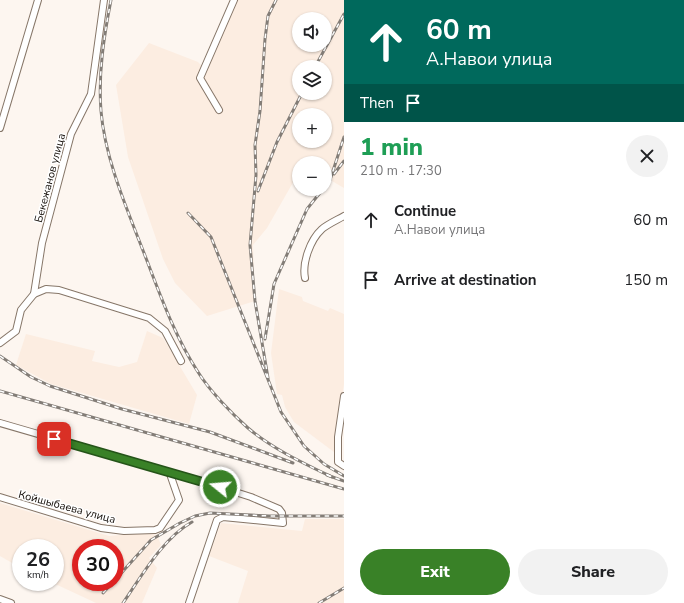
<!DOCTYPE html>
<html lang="en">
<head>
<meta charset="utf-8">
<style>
  body { margin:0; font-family:"Nunito Sans",sans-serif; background:#f2f2f2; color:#202124; height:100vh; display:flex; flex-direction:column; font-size:15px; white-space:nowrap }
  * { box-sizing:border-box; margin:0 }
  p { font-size:13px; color:#757577 }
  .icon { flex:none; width:22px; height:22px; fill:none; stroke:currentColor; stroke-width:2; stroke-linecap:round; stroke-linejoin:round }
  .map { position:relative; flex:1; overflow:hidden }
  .details { display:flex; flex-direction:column; background:#fff; width:340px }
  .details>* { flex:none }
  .hud { background:#00695c; color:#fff; overflow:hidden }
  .controls { position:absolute; left:292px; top:12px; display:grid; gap:8px }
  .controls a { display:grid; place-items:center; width:40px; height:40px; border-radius:50%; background:#fff; box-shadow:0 1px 3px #0004; font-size:20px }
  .speed { position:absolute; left:12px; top:539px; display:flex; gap:8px; font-size:20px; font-weight:700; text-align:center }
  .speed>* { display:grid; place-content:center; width:52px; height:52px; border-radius:50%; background:#fff; box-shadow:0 1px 3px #0004; line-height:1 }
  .speed small { font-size:10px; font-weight:400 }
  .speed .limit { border:6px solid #d22; background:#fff; color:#111 }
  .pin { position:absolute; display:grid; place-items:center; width:34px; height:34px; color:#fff; margin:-17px; border-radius:8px; box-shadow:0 2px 6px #0006 }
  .me { position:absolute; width:44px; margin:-22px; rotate:287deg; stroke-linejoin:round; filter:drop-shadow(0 0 3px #0008) }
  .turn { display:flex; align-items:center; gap:14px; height:84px; padding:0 16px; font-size:18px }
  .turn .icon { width:52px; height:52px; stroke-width:2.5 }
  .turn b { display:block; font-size:28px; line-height:34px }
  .then { display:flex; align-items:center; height:38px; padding:0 16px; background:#0003; gap:8px; font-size:15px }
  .round { display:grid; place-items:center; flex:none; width:42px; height:42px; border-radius:21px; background:#f2f2f2 }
  .head { display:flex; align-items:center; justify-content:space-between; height:68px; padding:0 16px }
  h1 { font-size:24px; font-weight:800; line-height:30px; color:#1e9e55 }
  .button { display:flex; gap:8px; margin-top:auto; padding:8px 16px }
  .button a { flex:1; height:46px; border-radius:24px; background:#398127; color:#fff; font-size:16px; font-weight:800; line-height:46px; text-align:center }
  .button a+a { background:#f2f2f2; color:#202124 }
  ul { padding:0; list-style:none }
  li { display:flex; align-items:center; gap:12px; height:60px; padding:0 16px }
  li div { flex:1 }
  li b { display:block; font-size:15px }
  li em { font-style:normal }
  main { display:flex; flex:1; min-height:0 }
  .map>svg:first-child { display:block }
  .built { fill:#fcede1; fill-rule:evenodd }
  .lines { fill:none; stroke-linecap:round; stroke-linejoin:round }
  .minor-casing { stroke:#867668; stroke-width:8 }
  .minor { stroke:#fff; stroke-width:6 }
  .rail-casing { stroke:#837d77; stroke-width:3 }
  .rail { stroke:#fff; stroke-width:1.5; stroke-dasharray:4.5; stroke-linecap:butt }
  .route-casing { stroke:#255419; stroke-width:10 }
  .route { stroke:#398127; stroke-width:7 }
  .labels { text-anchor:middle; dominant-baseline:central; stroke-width:3; stroke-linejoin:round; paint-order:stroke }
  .street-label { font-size:11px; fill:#120c07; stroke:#fff }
</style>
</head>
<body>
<main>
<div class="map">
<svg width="344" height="603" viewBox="0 0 344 603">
  <rect width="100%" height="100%" fill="#fdf6f0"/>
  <g class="built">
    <path d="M237,0h107v188l-19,-11v-14h-26v9l-32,56 -14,17 2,56 -48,15 -32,-33 -12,-24 -35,-102 -12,-72 33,-42 49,19 4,4 5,2zM299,19h26v26h-26zM299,67h26v26h-26zM299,115h26v26h-26z"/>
    <path d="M279,289l23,8 1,4 25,10 2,-3 14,6v70l-10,68 -40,-30 -9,-15 -3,-12 -5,-1 -6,-41z"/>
    <path d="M147,331l16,7 34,57 -8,29 -138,-40 -35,-19 10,-31 69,17 -3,10 27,6 18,-5z"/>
    <path d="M0,503l109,33 35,-3 13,2 4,10 -12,13 8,10 -15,35h-46l-45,-21h4v-34h-34v20l-21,-12zM81,548h34v34h-34z"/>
    <path d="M305,519h39v84h-106l10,-32 -39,-15 12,-33 81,8z"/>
  </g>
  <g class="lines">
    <defs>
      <g id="minor">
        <path d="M219,110l-19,-32 34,-78"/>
        <path d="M0,128l38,-128"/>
        <path d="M305,278c-3,-15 5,-38 17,-49 6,-5 15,-9 22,-13"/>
        <path d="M34,294l8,-51 29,-109 20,-40 13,-94"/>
        <path d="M0,343l16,-12 5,-21 13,-16 12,-5 13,1 90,28 16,13 16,30"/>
        <path d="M344,396l-6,41v25l6,4"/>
        <path d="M0,423l207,60 44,14 28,12 3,4 1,10 -60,-6 -6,3 -28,83"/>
        <path d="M0,497l101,31 23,3 31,-1 5,-2 19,-28 -9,-26"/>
        <path d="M0,599l11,4"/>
      </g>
    </defs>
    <use href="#minor" class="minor-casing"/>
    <use href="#minor" class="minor"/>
    <defs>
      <g id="rail">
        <path d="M111,0c-7,36 -13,74 -10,111 4,48 26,98 43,142 16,41 30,82 54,119 11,18 34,42 50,56 25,21 55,35 84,49"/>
        <path d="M315,67l29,-53"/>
        <path d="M334,174l10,-13"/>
        <path d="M330,180l14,-43"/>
        <path d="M258,191l19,-49 25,-49"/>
        <path d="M188,213l23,24 70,175 23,34 20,18 20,12"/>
        <path d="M265,339l9,-55 33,-75 16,-20"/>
        <path d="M0,356l31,21 19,9 72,23 88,23 83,31"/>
        <path d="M268,378l-13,-77 -5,-56 6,-70 -1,-30 5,-34 5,-72 3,-23 8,-16"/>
        <path d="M0,391l344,98"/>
        <path d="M327,475l17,6"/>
        <path d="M115,580l36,-40 29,-17 15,-7 15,-3 59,3h75"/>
        <path d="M103,593l10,-11"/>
        <path d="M123,603c18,-26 40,-65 69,-81"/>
        <path d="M319,603l25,-15"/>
      </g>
    </defs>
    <use href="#rail" class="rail-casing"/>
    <use href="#rail" class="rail"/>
  </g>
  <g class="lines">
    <defs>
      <path id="route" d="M54,439l166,48"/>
    </defs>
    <use href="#route" class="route-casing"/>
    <use href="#route" class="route"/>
  </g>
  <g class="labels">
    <g class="street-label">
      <text transform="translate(50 178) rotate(-75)">Бекежанов улица</text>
      <text transform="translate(67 507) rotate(15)">Койшыбаева улица</text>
    </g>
  </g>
</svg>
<div class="controls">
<a><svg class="icon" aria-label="sound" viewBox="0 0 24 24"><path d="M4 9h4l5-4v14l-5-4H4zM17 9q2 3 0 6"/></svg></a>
<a><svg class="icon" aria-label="layers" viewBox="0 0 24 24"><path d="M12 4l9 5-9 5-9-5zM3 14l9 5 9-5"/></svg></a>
<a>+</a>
<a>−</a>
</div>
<div class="speed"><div>26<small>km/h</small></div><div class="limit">30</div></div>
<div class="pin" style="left:54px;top:439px;background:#d93025"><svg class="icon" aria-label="arrive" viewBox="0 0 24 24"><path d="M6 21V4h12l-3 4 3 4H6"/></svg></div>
<svg class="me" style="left:220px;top:487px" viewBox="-20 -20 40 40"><circle r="17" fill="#398127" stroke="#fff" stroke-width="3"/><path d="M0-11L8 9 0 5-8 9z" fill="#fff"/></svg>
</div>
<section class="details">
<div class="hud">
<div class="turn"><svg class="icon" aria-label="ahead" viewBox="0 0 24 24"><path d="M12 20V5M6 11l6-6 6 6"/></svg><div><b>60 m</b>А.Навои улица</div></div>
<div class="then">Then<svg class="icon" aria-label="arrive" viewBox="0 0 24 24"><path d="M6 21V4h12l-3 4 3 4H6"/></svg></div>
</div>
<div class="head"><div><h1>1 min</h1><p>210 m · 17:30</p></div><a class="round"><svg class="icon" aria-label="close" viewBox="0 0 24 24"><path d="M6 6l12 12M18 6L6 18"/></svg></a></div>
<ul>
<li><svg class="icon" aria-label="ahead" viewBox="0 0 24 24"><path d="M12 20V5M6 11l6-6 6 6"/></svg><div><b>Continue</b><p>А.Навои улица</p></div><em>60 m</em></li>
<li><svg class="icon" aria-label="arrive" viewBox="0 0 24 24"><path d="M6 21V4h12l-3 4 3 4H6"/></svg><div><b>Arrive at destination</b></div><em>150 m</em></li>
</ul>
<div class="button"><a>Exit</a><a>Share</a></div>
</section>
</main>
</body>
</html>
